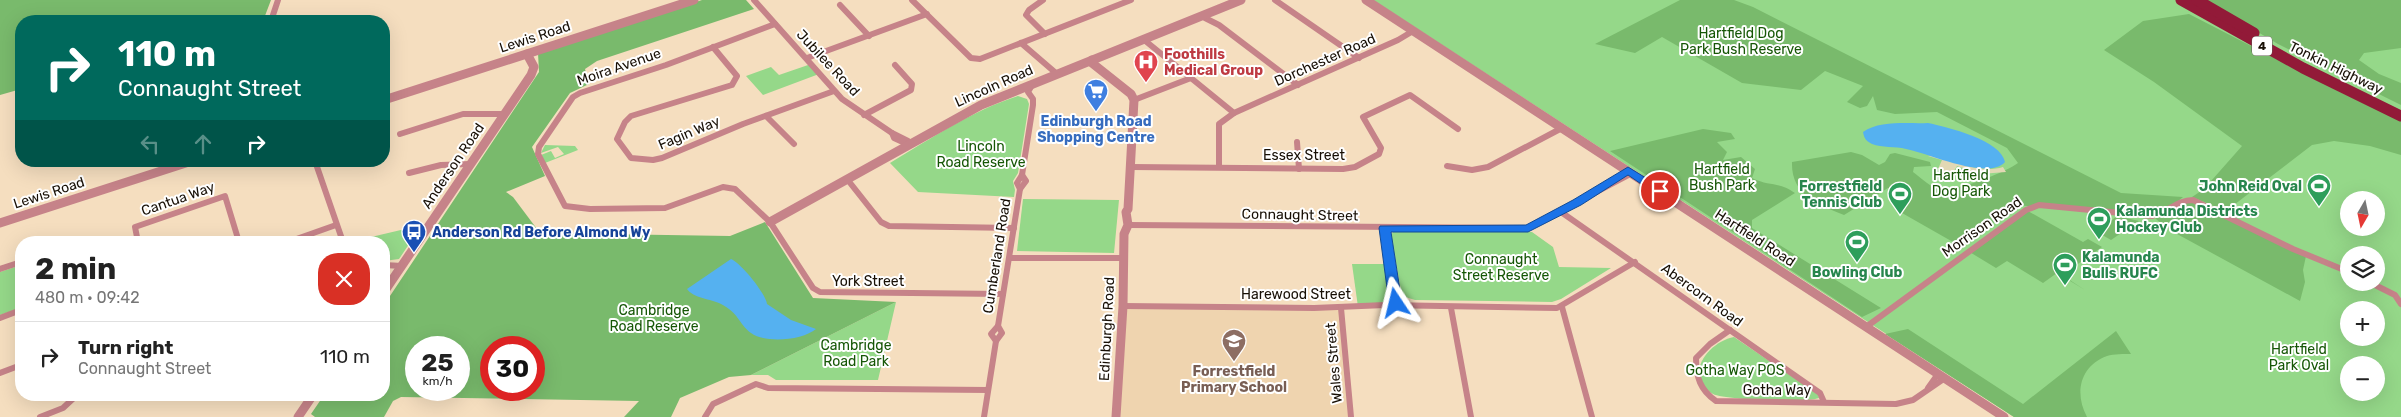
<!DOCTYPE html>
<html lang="en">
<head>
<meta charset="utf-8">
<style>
  body { margin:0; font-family:Rubik,sans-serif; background:#f6f6f6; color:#222; height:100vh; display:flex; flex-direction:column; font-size:19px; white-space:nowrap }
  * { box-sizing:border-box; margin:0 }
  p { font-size:16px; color:#767676 }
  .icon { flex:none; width:28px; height:28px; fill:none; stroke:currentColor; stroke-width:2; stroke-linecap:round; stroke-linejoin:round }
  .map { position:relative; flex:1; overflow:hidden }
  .drawer { position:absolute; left:15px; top:236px; width:375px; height:165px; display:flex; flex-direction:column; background:#fff; border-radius:20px; box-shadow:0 5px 20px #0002 }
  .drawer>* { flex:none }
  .top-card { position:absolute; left:15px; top:15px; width:375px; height:152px; border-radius:20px; box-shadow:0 5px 20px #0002; background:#00695c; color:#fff; overflow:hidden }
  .needle { width:32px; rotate:189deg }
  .buttons { position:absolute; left:2340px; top:191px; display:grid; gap:10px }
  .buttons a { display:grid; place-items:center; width:45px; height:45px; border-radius:50%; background:#fff; box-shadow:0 5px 20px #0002; font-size:25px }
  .speed { position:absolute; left:405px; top:336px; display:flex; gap:10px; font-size:25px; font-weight:700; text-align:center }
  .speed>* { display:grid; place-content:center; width:65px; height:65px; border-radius:50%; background:#fff; box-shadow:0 5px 20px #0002; line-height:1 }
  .speed small { font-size:12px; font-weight:400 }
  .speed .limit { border:8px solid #d22; background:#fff; color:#111 }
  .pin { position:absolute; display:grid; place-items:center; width:42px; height:42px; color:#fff; margin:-21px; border:2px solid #fff; border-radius:50%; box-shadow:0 1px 5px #0007 }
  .me { position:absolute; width:55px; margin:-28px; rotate:350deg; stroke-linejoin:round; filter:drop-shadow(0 0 4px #0008) }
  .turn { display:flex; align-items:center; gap:18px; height:105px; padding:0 20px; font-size:22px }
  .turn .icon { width:65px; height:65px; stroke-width:2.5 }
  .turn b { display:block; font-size:35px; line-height:42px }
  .lanes { display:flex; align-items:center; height:48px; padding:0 20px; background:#0003; justify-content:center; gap:25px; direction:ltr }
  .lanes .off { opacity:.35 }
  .round { display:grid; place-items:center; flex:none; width:52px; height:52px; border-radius:20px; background:#f6f6f6 }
  .summary { display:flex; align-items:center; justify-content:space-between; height:85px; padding:0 20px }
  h1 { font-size:30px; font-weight:700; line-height:38px }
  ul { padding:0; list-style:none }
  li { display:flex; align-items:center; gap:15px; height:70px; padding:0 20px; border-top:1px solid #e0e0e0 }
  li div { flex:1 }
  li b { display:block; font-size:19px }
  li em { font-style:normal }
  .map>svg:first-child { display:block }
  .built { fill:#efd4af }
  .green { fill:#95d889; fill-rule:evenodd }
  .forest { fill:#79ba6c; fill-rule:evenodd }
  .sand { fill:#e2d8b4 }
  .water { fill:#55b1f0 }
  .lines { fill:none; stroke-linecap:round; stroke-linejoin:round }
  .minor { stroke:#c68389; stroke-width:6 }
  .tertiary { stroke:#c68389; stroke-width:9 }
  .trunk { stroke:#921a38; stroke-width:11 }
  .route { fill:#1a73e8; stroke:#114b97 }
  .labels { text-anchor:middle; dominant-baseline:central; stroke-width:4; stroke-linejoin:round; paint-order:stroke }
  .shield { fill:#fff; stroke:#5d5750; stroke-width:1 }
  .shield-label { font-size:12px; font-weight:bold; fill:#170f05 }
  .park-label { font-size:14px; fill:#165706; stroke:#fff }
  .street-label { font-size:14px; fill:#170f05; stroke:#fff }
  .health-label { font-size:14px; font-weight:bold; fill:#be3a42; stroke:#fff; text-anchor:start }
  .shop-label { font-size:14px; font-weight:bold; fill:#366cbe; stroke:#fff }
  .leisure-label { font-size:14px; font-weight:bold; fill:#27864d; stroke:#fff; text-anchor:end }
  .transit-label { font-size:14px; font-weight:bold; fill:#164399; stroke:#fff; text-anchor:start }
  .education-label { font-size:14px; font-weight:bold; fill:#785e54; stroke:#fff }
</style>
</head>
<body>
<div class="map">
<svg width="2401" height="417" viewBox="0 0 2401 417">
  <rect width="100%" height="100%" fill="#f5debf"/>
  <path class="built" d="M1123,306l218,2 10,109h-230z"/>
  <g class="green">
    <path d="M1373,0h1028v417h-387zM2349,200h27v28h-27zM2349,255h27v27h-27zM2349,310h27v28h-27zM2349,365h27v27h-27z"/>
    <path d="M811,64l8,10 -56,21 -17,-19 25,-9 8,8z"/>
    <path d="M1018,96l9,3 2,5 -11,69 -5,8 2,9 -1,7 -96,-5 -28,-29c42,-25 81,-52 128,-67z"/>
    <path d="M545,145l30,1 3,4 -33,13 -4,-8 10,-4 4,7 9,-4 -6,-7 -17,6z"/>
    <path d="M1023,199l96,1 -5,53 -97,-2z"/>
    <path d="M422,225l-23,34 -15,2v-19h-34z"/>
    <path d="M1393,232h139l21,15 6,20 52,1 -50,31 -9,3 -137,-2 -13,-4 -11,-61z"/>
    <path d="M1352,264h37l7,39 -38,4z"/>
    <path d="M21,265v43l-21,7v-43z"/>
    <path d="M896,302l-18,78h-102l-8,-5h-17z"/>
    <path d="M1734,337l84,57 1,4c-13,5 -94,2 -106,-4 -31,-18 -5,-52 21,-57z"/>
  </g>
  <g class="forest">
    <path d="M0,0h271l-8,21h-242v68l-21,6z"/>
    <path d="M702,0h44l8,9 -157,52 -12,8 4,15 -19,9 -38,54 13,29 -39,16 7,5 27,36 190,3 35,-14 48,76 83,4 -145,73 -22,2 -49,21 -9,19h-47l15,-16 -238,-4 -8,4 -9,16h-69l-4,-3 13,-19h60v-90l155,-233 -1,-19zM416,348h43v42h-43zM491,348h43v42h-43z"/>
    <path d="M1680,0h54l19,7 368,186 62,4 -13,11 -17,7 -139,-10 -10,7 -6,8 -38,26 -65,-37 8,-12 -15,-9 -44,27c-27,-11 -53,-20 -52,-53l59,-10 11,3 17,10 6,-3 5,-8 5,-1 35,9 1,4 -17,1 -1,5c7,5 15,13 23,16 16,6 68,-15 82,-25l-11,-15 -70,-36 -42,2 -18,-4 -4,-14 -6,10 -7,2 -13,-6 16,-16 -38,-15 -24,19 -59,-7 -80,-46 -27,16 -40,-9z"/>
    <path d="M2204,0h197v48l-37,5 -5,7 20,14 22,9v22l-123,-61z"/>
    <path d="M2189,14l155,80 57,26v35l-31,-9 -36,-5 -22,4 -86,66 -34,-14 12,-8 38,-43 -88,-64 -50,-32 39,-29z"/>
    <path d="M1703,129l28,4 4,6 -18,3 10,10 -4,8 18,-3 14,12 -3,9c18,9 26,3 43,15l-43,27v8l129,80 -19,9 -252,-166z"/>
    <path d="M2189,200l117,56 -3,14 2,12 -5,19 -134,-73 -11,-10c13,-3 21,-14 34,-18z"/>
    <path d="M2026,210l57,32 5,-3 14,8 -40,28 23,15 -28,-17 -14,10 -36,-22 -11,7 -28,-17z"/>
    <path d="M2117,216l22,5 -28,19 -14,-8z"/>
    <path d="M1908,329l115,75 93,-73 15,23c-7,0 -17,0 -24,2 -27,10 -33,37 -20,61h-73l-129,-83z"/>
  </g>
  <g class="sand">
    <path d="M1933,155c22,6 46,19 70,12l3,5 -26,2 -23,-8 -5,8 -14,-5 4,-9 -14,-4z"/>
    <path d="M1218,367l17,1 -2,21 -18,-1z"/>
  </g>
  <g class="water">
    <path d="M1928,123c19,4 73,17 77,39 -17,19 -77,-9 -99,-13 -11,-3 -24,-1 -34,-5 -6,-3 -8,-6 -9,-12 17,-12 45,-8 65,-9z"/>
    <path d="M731,259c10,4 35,35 36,45l24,16 25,9c-13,11 -50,15 -65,4 -13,-10 -12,-20 -30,-29 -10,-5 -28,-6 -34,-15z"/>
  </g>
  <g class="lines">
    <g class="minor">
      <path d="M754,0l88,99 50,34"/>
      <path d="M912,0l59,58 9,1 151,-59"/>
      <path d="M1043,0l-14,10 -3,5 19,19"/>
      <path d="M1275,0l84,58"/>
      <path d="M840,5l29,31"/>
      <path d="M1206,14l-1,4 14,7 79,60"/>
      <path d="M271,21l7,-21"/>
      <path d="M775,24l-109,41 -86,28 -7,4 -34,50 -1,7 27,52 25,3 75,-1 58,-21 12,2 35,33 43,66 7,4 183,2"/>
      <path d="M1143,39l91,74 -15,11v43"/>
      <path d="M1021,43l36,31"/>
      <path d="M713,47l24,29 -5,9 -101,31 -6,6 -8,17 14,19 22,2 9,-2 81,-34 91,-33"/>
      <path d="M807,58l120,-44"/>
      <path d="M1134,100l57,-22"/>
      <path d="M1234,113l164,-73 15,-9"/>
      <path d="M864,115l47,-25 1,-6 -17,-19"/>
      <path d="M766,116l28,28"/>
      <path d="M892,133l16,8 -1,3 -13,-6z"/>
      <path d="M400,134l63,-20h42"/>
      <path d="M1297,142l2,27"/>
      <path d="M315,161l28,81"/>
      <path d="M1447,166l25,4 16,-3 74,-39"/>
      <path d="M1131,167l212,2 12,-2 24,-13 2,-6 -18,-31 47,-22 48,34"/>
      <path d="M409,173l32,-8 29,-1"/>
      <path d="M847,179l34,43 8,4 125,2"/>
      <path d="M1020,189l-3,-6 5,-8 11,-70v-6l-5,-7 4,-7"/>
      <path d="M1561,212l259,181 4,9"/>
      <path d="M1128,225l400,3 104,-55"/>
      <path d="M1384,228l12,75"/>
      <path d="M138,242l-3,-15 90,-31 14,46"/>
      <path d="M288,242l48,-17"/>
      <path d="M1010,258h115"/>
      <path d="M384,265l18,1"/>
      <path d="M0,269l21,-7"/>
      <path d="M2369,282l26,13 6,9"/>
      <path d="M1123,306l191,2 71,-3 172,3 78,-46"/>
      <path d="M1562,307l30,110"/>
      <path d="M1341,308l10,109"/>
      <path d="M1451,308l20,109"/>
      <path d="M0,318l21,-8"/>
      <path d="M1866,327l160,-117 13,-5 113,11c15,-3 25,-16 41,-16l100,49 56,23"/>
      <path d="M1730,330l-20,14 -14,14c0,19 4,32 20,43l180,3 17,-4 32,-22"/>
      <path d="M996,341l-5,-7 7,-8"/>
      <path d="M0,373l21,-8"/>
      <path d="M1928,388l10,-14"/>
      <path d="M40,417l23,-9 14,-13"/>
      <path d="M705,417l8,-13 43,-20 12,4 220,2"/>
      <path d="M984,417l12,-76 6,-8 -4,-7 22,-137 6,-8 -4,-6"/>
    </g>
    <g class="tertiary">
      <path d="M1366,0l638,417"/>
      <path d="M1092,60v3l39,31 3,6 -6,109 -2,3 2,13 -4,9 -1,72 -7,111"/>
      <path d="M384,100l310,-100"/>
      <path d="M770,222l211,-117 260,-105"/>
      <path d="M0,223l192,-62"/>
      <path d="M384,292l147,-217 3,-8 -7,-13"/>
      <path d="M298,417l15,-22"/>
    </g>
    <g class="trunk">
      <path d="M2181,0l122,68 98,48"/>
      <path d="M2197,0l57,33"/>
    </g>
  </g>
  <path class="route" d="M1628,167l36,22v5h-8l-28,-19 -47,30 -53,27h-137l11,71 -6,5 -7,-5 -10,-75 1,-2 146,-1 47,-25z"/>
  <defs>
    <symbol id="hospital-pin" viewBox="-11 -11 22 30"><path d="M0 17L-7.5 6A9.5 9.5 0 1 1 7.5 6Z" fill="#e0444e" stroke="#fff"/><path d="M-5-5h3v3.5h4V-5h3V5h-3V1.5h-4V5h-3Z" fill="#fff"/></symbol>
    <symbol id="supermarket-pin" viewBox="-11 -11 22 30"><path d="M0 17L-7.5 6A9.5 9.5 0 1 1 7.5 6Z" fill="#3f7fe0" stroke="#fff"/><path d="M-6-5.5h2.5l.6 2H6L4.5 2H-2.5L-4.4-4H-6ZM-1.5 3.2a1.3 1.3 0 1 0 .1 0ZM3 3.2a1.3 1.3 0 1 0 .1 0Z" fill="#fff"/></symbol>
    <symbol id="stadium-pin" viewBox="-11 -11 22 30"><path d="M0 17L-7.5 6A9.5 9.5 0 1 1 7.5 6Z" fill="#2e9e5b" stroke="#fff"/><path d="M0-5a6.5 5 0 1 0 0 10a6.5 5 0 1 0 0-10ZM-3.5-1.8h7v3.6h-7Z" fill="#fff"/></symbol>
    <symbol id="bus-pin" viewBox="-11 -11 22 30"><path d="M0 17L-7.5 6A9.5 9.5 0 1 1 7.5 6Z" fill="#1a4fb4" stroke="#fff"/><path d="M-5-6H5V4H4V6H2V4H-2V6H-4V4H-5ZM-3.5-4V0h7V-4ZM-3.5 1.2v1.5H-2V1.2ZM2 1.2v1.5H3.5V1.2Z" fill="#fff"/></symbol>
    <symbol id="school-pin" viewBox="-11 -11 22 30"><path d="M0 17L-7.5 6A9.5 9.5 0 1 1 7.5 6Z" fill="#8d6e63" stroke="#fff"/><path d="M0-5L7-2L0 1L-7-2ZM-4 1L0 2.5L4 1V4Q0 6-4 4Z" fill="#fff"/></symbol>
  </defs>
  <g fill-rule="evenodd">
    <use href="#hospital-pin" x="1132" y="48" width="28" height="38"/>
    <use href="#supermarket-pin" x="1082" y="77" width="28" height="38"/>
    <use href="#stadium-pin" x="2305" y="172" width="28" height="38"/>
    <use href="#stadium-pin" x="1886" y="180" width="28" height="38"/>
    <use href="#stadium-pin" x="2085" y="205" width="28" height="38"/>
    <use href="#bus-pin" x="400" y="218" width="28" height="38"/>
    <use href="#stadium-pin" x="1843" y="228" width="28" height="38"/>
    <use href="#stadium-pin" x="2051" y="251" width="28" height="38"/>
    <use href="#school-pin" x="1220" y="327" width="28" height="38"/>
  </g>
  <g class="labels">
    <rect class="shield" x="2252" y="36.5" width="20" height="19" rx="4"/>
    <g class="shield-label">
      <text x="2262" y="46">4</text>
    </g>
    <g class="park-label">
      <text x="1741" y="33">Hartfield Dog<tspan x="1741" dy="16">Park Bush Reserve</tspan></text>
      <text x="981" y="146">Lincoln<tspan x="981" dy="16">Road Reserve</tspan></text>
      <text x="1722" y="169">Hartfield<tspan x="1722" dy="16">Bush Park</tspan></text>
      <text x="1961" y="175">Hartfield<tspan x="1961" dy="16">Dog Park</tspan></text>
      <text x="1501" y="259">Connaught<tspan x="1501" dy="16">Street Reserve</tspan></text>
      <text x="654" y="310">Cambridge<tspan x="654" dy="16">Road Reserve</tspan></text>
      <text x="856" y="345">Cambridge<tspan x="856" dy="16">Road Park</tspan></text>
      <text x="2299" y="349">Hartfield<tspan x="2299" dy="16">Park Oval</tspan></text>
      <text x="1735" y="370">Gotha Way POS</text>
    </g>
    <g class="street-label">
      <text transform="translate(535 37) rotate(-18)">Lewis Road</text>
      <text transform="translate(1325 60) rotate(-24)">Dorchester Road</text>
      <text transform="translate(828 63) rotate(47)">Jubilee Road</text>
      <text transform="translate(619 67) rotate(-19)">Moira Avenue</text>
      <text transform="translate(2336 68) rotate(26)">Tonkin Highway</text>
      <text transform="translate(994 86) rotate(-24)">Lincoln Road</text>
      <text transform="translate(689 133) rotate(-23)">Fagin Way</text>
      <text x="1304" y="155">Essex Street</text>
      <text transform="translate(453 166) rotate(-56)">Anderson Road</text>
      <text transform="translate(49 193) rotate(-18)">Lewis Road</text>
      <text transform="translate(178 199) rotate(-19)">Cantua Way</text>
      <text transform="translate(1300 215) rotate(1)">Connaught Street</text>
      <text transform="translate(1982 227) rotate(-35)">Morrison Road</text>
      <text transform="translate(1755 238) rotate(33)">Hartfield Road</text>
      <text transform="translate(997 256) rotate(-81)">Cumberland Road</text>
      <text x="868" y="281">York Street</text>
      <text x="1296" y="294">Harewood Street</text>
      <text transform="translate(1702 295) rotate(36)">Abercorn Road</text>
      <text transform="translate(1107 329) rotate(-87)">Edinburgh Road</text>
      <text transform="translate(1334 363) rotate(-95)">Wales Street</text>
      <text x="1777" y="390">Gotha Way</text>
    </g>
    <g class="health-label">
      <text x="1164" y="54">Foothills<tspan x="1164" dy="16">Medical Group</tspan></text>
    </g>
    <g class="shop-label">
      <text x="1096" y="121">Edinburgh Road<tspan x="1096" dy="16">Shopping Centre</tspan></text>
    </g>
    <g class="leisure-label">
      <text x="1882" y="186">Forrestfield<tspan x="1882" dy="16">Tennis Club</tspan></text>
      <text x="2302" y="186">John Reid Oval</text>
      <text x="2116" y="211" text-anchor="start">Kalamunda Districts<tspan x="2116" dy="16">Hockey Club</tspan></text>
      <text x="2082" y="257" text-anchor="start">Kalamunda<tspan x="2082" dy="16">Bulls RUFC</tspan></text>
      <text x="1857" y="272" text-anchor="middle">Bowling Club</text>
    </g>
    <g class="transit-label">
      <text x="432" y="232">Anderson Rd Before Almond Wy</text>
    </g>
    <g class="education-label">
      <text x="1234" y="371">Forrestfield<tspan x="1234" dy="16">Primary School</tspan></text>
    </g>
  </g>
</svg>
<div class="buttons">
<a><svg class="needle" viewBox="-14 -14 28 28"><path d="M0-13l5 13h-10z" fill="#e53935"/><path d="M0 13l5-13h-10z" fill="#767676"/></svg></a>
<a><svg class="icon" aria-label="layers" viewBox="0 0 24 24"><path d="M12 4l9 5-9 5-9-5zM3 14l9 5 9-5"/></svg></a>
<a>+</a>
<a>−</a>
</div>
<div class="speed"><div>25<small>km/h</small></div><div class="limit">30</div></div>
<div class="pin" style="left:1660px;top:191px;background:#d93025"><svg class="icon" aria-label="arrive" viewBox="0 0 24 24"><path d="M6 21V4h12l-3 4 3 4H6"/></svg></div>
<svg class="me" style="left:1396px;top:303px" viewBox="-20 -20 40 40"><path d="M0-17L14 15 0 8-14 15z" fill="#1a73e8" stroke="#fff" stroke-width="4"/></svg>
<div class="top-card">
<div class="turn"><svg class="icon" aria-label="right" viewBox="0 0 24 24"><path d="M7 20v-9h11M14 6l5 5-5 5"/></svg><div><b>110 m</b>Connaught Street</div></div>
<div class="lanes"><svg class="icon off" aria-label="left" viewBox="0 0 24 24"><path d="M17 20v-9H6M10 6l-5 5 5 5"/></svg><svg class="icon off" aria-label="ahead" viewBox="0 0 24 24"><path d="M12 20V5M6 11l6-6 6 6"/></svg><svg class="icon" aria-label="right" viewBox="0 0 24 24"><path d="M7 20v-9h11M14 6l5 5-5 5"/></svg></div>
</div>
<section class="drawer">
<div class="summary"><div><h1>2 min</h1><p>480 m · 09:42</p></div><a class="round" style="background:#d93025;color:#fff"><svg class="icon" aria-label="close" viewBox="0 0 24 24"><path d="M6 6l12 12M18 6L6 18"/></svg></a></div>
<ul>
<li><svg class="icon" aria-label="right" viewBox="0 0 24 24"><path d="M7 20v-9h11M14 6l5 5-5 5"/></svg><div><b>Turn right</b><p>Connaught Street</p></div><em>110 m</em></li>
</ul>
</section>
</div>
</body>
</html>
